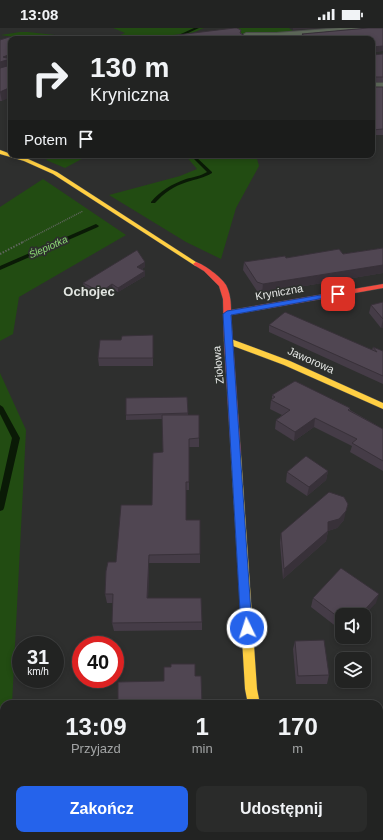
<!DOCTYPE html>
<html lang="pl">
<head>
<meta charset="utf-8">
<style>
  body { margin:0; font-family:Helvetica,sans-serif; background:#2a2b2a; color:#f1f3f6; height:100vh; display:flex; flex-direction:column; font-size:15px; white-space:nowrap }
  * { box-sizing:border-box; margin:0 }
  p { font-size:13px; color:#a2a4a5 }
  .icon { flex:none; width:22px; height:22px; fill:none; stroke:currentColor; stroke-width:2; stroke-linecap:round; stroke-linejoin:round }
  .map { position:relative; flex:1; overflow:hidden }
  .sheet { position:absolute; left:0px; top:672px; width:383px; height:140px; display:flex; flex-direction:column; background:#222322; border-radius:12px 12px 0 0; box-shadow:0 2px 6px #0003,0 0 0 1px #3f4040 }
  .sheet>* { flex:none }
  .banner { position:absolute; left:8px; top:8px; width:367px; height:122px; border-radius:8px; box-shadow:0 2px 6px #0003,0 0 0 1px #3f4040; background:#222322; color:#f1f3f6; overflow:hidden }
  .controls { position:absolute; left:335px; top:580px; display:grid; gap:8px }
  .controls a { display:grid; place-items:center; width:36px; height:36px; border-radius:8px; background:#222322; box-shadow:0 2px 6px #0003,0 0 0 1px #3f4040; font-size:20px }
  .speed { position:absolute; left:12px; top:608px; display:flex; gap:8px; font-size:20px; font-weight:700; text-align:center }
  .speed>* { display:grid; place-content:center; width:52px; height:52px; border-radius:50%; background:#222322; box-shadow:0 2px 6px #0003,0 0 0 1px #3f4040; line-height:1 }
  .speed small { font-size:10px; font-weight:400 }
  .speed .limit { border:6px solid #d22; background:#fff; color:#111 }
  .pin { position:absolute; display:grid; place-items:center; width:34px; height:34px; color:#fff; margin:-17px; border-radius:8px; box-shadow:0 2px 6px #0006 }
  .me { position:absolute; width:44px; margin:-22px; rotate:356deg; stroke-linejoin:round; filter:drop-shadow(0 0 3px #0008) }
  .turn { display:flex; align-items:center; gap:14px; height:84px; padding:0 16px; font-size:18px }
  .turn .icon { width:52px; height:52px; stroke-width:2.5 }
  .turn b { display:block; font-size:28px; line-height:34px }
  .then { display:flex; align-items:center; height:38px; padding:0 16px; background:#0003; gap:8px; font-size:15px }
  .eta { display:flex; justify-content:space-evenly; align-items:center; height:68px; text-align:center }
  .eta b { font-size:24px; font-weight:700; line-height:28px }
  .cta { display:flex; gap:8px; margin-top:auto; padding:8px 16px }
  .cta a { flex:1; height:46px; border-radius:8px; background:#2563eb; color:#fff; font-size:16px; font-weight:700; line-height:46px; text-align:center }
  .cta a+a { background:#2a2b2a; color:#f1f3f6 }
  .status { display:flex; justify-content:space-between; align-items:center; height:28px; padding:0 20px; background:#222322; direction:ltr }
  .status svg { height:11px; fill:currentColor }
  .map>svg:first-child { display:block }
  .green { fill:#224c12 }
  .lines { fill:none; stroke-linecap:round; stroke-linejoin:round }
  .stream { fill:#0a1a06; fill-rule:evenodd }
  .street-casing { stroke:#4b4d4b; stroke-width:2 }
  .fast-casing { stroke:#4b4d4b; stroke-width:1 }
  .slow-casing { stroke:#4b4d4b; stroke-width:1 }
  .jam-casing { stroke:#4b4d4b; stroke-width:1 }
  .path-far1 { stroke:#60665e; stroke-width:1.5; stroke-dasharray:1 1; stroke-linecap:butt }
  .path { stroke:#60665e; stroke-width:2; stroke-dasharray:1.5 1.5; stroke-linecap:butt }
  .street { fill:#5c6758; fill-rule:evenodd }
  .fast { fill:#16e098; fill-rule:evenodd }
  .slow { fill:#ffcf43; fill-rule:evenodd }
  .jam { fill:#f24e42; fill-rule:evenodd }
  .wall { fill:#453c47 }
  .shaded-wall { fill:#383139 }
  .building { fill:#504652; stroke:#383139 }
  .route { fill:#2563eb; stroke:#184099 }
  .labels { text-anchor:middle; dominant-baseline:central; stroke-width:3.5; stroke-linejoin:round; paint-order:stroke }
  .far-water-label { font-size:10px; font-style:italic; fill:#8edd76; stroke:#2d302d }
  .street-label { font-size:11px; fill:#e6e8e6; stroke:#2d302d }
  .quarter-label { font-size:13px; font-weight:bold; fill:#e2e5e1; stroke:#2d302d }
</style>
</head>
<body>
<div class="status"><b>13:08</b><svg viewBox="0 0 49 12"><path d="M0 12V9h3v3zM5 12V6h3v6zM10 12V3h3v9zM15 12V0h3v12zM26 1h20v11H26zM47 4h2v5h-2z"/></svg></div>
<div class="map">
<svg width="383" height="812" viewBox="0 0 383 812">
  <rect width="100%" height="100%" fill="#2e2f2e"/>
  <g class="green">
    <path d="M113,0h91l-26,11h-67l14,-6z"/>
    <path d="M232,0h57l6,5 -49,3z"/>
    <path d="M20,4h8l63,7h-65l-25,-4z"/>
    <path d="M53,127h36l-24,13 -19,-8z"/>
    <path d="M185,127h71l3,11 -23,42 -15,51 -35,-17 -77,-47 71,-19 17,-7z"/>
    <path d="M43,151l83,56 -107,62 -6,37 -13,7v-134z"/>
    <path d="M0,345l26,57 -14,274h-8v136h-4z"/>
  </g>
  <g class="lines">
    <g class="stream">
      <path d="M194,0h5l-24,11h-5z"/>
      <path d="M190,127h4l18,17v1c-8,5 -16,6 -25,9 -13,4 -23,11 -32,21h-4v-1c9,-11 21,-18 35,-23 7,-2 15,-3 21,-7z"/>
      <path d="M96,196l3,2 -1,1 -98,43v-4z"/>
      <path d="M0,377l3,2 17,31 -16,70 -1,2 -3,1v-19l12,-54 -12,-24z"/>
    </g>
    <defs>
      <g id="street">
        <path d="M340,0h43v2l-106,9h-31l-5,-3 5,-3h30z"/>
        <rect x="372" y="55" width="11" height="8"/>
      </g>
      <path id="fast" d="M281,808h14l1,4h-14z"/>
      <g id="slow">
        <path d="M0,122l11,4v1l17,4 29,13 142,92 -3,2 -2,-1 -141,-91 -29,-13 -24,-7z"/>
        <path d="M225,311h6l59,22 93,42v6l-99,-44 -59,-22 -1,-2z"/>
        <path d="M236,424l3,1 2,2 16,234 3,15h-12l-3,-15 -14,-234 2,-2z"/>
      </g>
      <path id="jam" d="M196,234c9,3 25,15 30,23 4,8 5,16 5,25l152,-26v4l-152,27 10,140 -2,2h-6l-2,-2 -7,-114 -1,-42 -4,-13 -15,-15 -10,-6 -1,-1z"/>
    </defs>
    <use href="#street" class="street-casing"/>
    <use href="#fast" class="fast-casing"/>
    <use href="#slow" class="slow-casing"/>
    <use href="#jam" class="jam-casing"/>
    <path class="path-far1" d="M21,215l62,-32"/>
    <path class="path" d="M0,226l23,-12"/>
    <use href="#street" class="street"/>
    <use href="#fast" class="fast"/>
    <use href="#slow" class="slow"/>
    <use href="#jam" class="jam"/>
  </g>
  <g class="wall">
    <path d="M368,0h15v23l-11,1v-13h-70l-1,-1 1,-4z"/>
    <path d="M241,2v3l4,3 11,3h-87v-3z"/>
    <path d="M0,12l2,61h-2z"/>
    <path d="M383,26v28h-11v-27z"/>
    <rect x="372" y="59" width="11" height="48"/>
    <path d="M383,220v25l-121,20 -5,-2 -14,-21 1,-8 42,-4 57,-4z"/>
    <path d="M145,239l-3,2 3,7 -27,16 -5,-3 -11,8 -18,-9 -1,-5z"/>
    <path d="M383,274v26h-2l-12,-15 2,-8z"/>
    <path d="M269,297l103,25 1,-3 10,4v33l-114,-52z"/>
    <path d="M153,307v31h-54l-1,-8 23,-18z"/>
    <path d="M272,367l78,13v2l33,19v42l-33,-19 2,-6 -38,-19 -20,14 -19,-12 1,-9 6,-5 -12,-6 1,-9 1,-1z"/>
    <path d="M187,369l1,18 11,23v9h-10v43h-3v30l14,34v9h-51l-1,35 54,24v8l-88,1 -2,-8 1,-20h-6l-2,-9 11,-32 36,-57 11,-53 -1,-33 -36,1v-5z"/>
    <path d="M328,443l-2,9 -19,16 -21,-14 1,-10z"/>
    <path d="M344,492l-7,8 -9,3 -2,10 -43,38 -3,-36 1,-10z"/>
    <path d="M313,570l63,5 -34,12v16l-31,-24z"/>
    <path d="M295,613l34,34 -2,9h-31l-3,-35z"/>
    <path d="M195,648l7,28h-84v-2l46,-21z"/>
    <path d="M343,808h36l4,4h-39z"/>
  </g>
  <g class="shaded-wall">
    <path d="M293,0h28l-28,2z"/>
    <path d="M383,18v5l-11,1v-5z"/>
    <path d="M11,26v14l-11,4v-10l3,-5z"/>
    <path d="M11,59v10l-9,4 -2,-9z"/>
    <path d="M145,234v5l-8,5v-5z"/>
    <path d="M383,237v8l-121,20 1,-9z"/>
    <path d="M145,243v5l-27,16v-4z"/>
    <path d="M112,256l1,5 -11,8 -1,-5z"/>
    <path d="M383,291v9h-2z"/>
    <path d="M315,390l-1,9 -20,14 1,-9z"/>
    <path d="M328,443l-2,9 -19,16 2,-9z"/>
    <path d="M346,483l-2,9 -7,8 -9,3 -2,10 -43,38 1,-10 44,-47z"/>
    <path d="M149,527v8l-1,43 -1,-8z"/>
    <path d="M379,566l-3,9 -12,13v-1h-4z"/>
    <path d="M197,808h28l-16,4h-22l-1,-1z"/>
  </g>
  <g class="building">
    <path d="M234,0h3l4,2 -1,3 5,3h7l4,3h-76l-11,-3z"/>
    <path d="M368,0h15v18l-11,1v-8h-64l-6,-5z"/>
    <path d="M9,9l8,2h-6v15l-8,3 7,2 -10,3v-22z"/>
    <path d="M383,26v23h-11v-22z"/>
    <path d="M10,31h1v28l-11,5v-24l11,-3z"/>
    <path d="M372,59h11v42l-11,1z"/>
    <path d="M383,220v17l-120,19 -6,-2 -13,-20 41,-6 1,2 53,-9 4,5z"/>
    <path d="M137,222l8,12 -8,5 8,4 -27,17 -6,-4 -11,8 -18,-9z"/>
    <path d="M383,274v17l-12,-14z"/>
    <path d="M285,284l92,40 -4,-5 10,4v25l-114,-51z"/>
    <path d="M153,307v23h-55l2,-18h21l1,-4z"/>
    <path d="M295,353l55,27 -2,2 35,19v32l-31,-18 5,-4 -42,-21 -20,14 -19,-12 14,-10 -19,-10 4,-3 -3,-2z"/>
    <path d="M187,369l1,16 -62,2v-17z"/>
    <path d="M162,387h37v23l-10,1v43h-3v38h14v34l-51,1 -2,43h54l1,24 -90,1 1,-29h-8l1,-23 2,-9h8l5,-57h31l1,-52 10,-1z"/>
    <path d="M306,428l22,15 -19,16 -22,-15z"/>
    <path d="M329,464l15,5 4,7 -2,7 -7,8 -11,3v9l-44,38 -3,-36z"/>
    <path d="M341,540l38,26 -19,21h-18v5l-29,-22z"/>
    <path d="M324,612l5,35 -31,1 -3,-35z"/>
    <path d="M171,636h24v12h6l1,28h-57v-3l-27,1v-20l46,-1v-14h7z"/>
    <path d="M379,728l4,11v73h-32l-1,-4h29z"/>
    <path d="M186,808h11l-11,3z"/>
  </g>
  <path class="route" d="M338,264h3v3l-110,20 21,313 -1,4 -4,1 -4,-1 -2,-4 -18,-314 4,-3z"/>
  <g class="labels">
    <g class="far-water-label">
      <text transform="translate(48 219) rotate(-24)">Ślepiotka</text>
    </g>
    <g class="street-label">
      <text transform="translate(279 264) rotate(-10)">Kryniczna</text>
      <text transform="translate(311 332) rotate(24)">Jaworowa</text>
      <text transform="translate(218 337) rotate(-95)">Ziołowa</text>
    </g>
    <g class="quarter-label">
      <text x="89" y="263">Ochojec</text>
    </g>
  </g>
</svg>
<div class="controls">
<a><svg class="icon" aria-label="sound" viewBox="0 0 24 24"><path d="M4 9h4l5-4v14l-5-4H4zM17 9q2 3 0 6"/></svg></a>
<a><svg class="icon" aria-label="layers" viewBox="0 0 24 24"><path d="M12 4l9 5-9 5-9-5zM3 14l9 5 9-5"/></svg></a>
</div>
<div class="speed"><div>31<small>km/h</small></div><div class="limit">40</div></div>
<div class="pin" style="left:338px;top:266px;background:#d93025"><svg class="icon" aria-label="arrive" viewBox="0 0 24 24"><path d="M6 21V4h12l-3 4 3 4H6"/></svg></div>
<svg class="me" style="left:247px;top:600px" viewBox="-20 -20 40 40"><circle r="17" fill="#2563eb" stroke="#fff" stroke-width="3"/><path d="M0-11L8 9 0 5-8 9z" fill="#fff"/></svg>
<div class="banner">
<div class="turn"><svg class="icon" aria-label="right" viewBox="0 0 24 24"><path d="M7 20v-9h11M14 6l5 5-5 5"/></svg><div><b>130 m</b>Kryniczna</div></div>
<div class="then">Potem<svg class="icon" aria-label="arrive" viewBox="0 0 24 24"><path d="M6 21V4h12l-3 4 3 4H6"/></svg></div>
</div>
<section class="sheet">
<div class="eta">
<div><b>13:09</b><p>Przyjazd</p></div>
<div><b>1</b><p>min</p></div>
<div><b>170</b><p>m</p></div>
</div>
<div class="cta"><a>Zakończ</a><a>Udostępnij</a></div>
</section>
</div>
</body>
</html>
